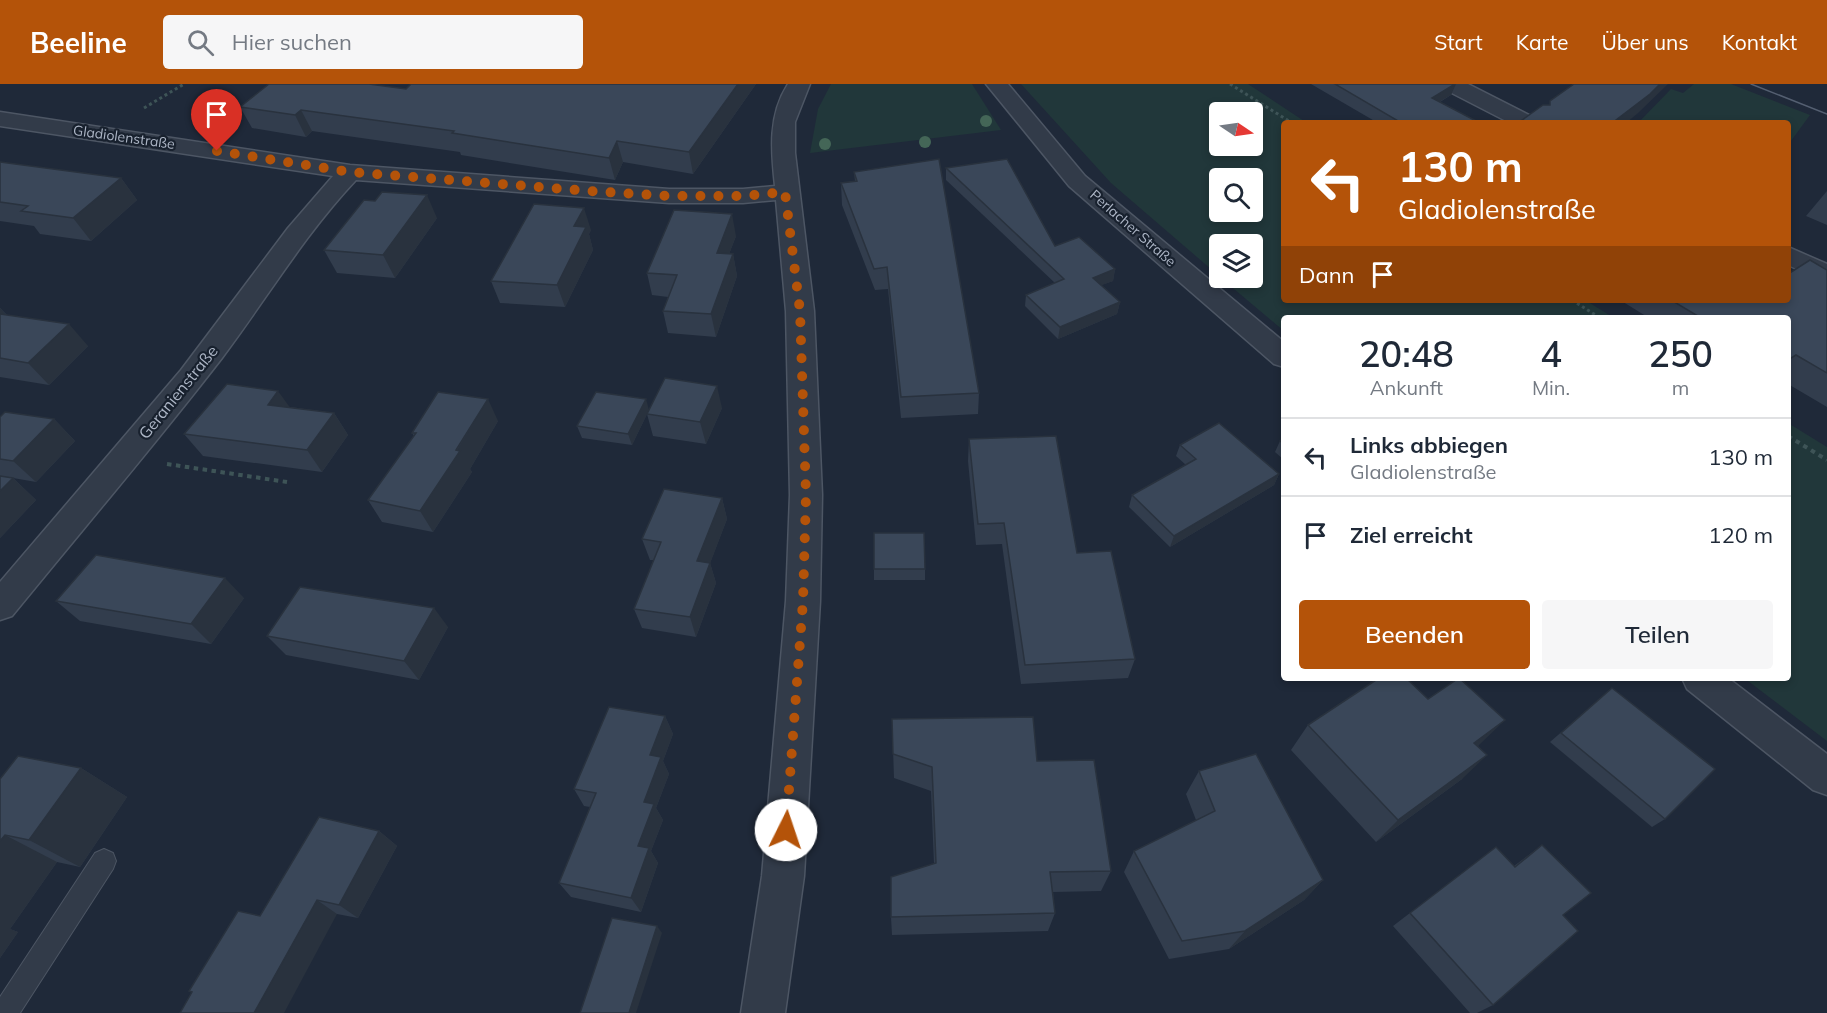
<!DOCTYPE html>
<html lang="de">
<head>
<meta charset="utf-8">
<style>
  body { margin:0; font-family:Mulish,sans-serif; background:#f6f6f7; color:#1f2937; height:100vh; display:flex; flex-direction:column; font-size:22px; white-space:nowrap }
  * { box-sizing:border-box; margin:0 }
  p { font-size:20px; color:#747a83 }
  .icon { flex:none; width:33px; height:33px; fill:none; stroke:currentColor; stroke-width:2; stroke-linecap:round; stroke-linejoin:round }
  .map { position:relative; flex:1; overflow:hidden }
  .drawer { position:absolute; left:1281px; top:231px; width:510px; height:366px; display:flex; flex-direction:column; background:#fff; border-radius:6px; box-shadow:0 3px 9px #0003 }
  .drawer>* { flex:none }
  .guide { position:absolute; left:1281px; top:36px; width:510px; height:183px; border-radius:6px; box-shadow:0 3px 9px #0003; background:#b45309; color:#fff; overflow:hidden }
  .needle { width:39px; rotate:103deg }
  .tools { position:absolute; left:1209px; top:18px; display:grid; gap:12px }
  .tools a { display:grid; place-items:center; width:54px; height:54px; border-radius:6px; background:#fff; box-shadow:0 3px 9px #0003; font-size:30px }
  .pin { position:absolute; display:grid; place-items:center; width:51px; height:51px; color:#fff; margin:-62px -26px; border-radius:50% 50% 50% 0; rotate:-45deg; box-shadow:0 0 6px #0007 }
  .pin .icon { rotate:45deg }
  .me { position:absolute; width:66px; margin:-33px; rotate:4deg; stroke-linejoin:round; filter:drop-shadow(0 0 4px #0008) }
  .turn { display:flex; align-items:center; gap:21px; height:126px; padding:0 18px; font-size:27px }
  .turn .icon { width:78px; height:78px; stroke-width:2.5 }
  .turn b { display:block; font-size:42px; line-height:51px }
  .then { display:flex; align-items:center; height:57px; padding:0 18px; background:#0003; gap:12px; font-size:22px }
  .eta { display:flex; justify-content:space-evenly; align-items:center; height:102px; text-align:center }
  .eta b { font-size:36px; font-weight:600; line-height:42px }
  .action { display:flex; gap:12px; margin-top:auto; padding:12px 18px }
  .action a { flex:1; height:69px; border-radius:6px; background:#b45309; color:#fff; font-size:24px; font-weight:600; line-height:69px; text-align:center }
  .action a+a { background:#f6f6f7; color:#1f2937 }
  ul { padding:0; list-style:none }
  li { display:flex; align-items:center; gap:18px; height:78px; padding:0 18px; border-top:2px solid #e0e1e3 }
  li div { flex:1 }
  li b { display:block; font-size:22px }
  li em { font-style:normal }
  header { display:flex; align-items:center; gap:36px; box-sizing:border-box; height:84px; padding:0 30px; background:#b45309; color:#fff }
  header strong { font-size:28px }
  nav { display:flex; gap:33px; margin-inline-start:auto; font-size:21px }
  .search { width:420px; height:54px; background:#f6f6f7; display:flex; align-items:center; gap:15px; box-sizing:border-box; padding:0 21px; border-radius:6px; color:#747a83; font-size:22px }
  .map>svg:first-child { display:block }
  .green { fill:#21373a; fill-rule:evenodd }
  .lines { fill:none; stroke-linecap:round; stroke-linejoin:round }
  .lane-casing { stroke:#4d5664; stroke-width:2 }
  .street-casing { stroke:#4d5664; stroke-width:3 }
  .path-far1 { stroke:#3e5457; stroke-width:3; stroke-dasharray:3 3; stroke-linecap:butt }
  .path { stroke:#3e5457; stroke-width:4; stroke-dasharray:4.5 4.5; stroke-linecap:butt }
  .lane { fill:#323b49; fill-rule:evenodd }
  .street { fill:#323b49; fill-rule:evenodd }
  .tram { stroke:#545f71; stroke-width:1.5 }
  .tree { fill:#446657 }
  .wall { fill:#323d4d }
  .shaded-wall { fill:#29323e }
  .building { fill:#3a4759; stroke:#29323e; stroke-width:1.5 }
  .route { stroke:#b45309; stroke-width:10; stroke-dasharray:0 18 }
  .labels { text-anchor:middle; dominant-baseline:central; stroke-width:4.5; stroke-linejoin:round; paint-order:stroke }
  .far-street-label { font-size:14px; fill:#adb6c6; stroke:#18212e }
  .street-label { font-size:16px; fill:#adb6c6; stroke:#18212e }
</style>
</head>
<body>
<header>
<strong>Beeline</strong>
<div class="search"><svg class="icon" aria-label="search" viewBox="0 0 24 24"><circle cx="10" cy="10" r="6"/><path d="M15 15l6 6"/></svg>Hier suchen</div>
<nav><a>Start</a><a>Karte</a><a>Über uns</a><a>Kontakt</a></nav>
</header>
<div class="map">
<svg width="1827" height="929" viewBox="0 0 1827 929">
  <rect width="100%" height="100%" fill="#1f2939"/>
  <g class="green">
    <path d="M831,0h141l29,46 -191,23 8,-44z"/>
    <path d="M1021,0h227l59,39h-23v177h301l29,18h-330v13l-63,-53h31v-34h-32l-1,32 -108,-93zM1252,28v34h-32v-34zM1252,94v34h-32v-34z"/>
    <path d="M1694,0h37l79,31 -22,30v-22h-150l33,-34 12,4z"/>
    <path d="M1788,339l39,24v294l-83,-63h44z"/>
  </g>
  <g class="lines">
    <defs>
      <path id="lane" d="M104,765l9,4 3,8 -3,8 -93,144h-20v-16l95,-144z"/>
      <g id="street">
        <path d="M788,0h22l-15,38v31l19,158 8,184 -2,106 -16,275 -19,137h-44l21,-137 24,-275 4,-106 -4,-184 -10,-111 -33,3h-74l-313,-23c-51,54 -89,118 -134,178 -68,88 -140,172 -210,258l-12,4v-38l181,-212 107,-142 45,-52 -333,-50v-14l350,53 319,24h74l32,-3c-4,-36 -7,-71 13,-102z"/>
        <path d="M986,0h22l77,92 199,166v25l-10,-3 -205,-178z"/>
        <path d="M1441,0h27l67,34 3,5h-28l-66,-34z"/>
        <path d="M1788,163l39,17v19l-39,-18z"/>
        <path d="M1682,594h46l99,76v41l-14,-5 -126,-101z"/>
      </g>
    </defs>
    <use href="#lane" class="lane-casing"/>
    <use href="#street" class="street-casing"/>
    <g class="path-far1">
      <path d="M1230,0l62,39"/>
      <path d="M144,24l40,-24"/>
      <path d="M1572,216l28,18"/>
    </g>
    <g class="path">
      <path d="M1788,352l39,24"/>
      <path d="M167,380l120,18"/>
    </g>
    <use href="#lane" class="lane"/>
    <use href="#street" class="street"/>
    <path class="tram" d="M1751,0l76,30"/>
  </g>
  <g class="tree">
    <circle cx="986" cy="37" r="6"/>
    <circle cx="925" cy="58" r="6"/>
    <circle cx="825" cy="60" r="6"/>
  </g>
  <g class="wall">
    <path d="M411,0h345l-63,90 -70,-12 -8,18 -154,-25 -1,-3 -148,-21 -6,6 -54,-9 -12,-21 166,-18z"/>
    <path d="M1311,0h145l-5,11 -11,7 40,21h-102z"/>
    <path d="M0,78l121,16 16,22 -46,41 -51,-7 -6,-8 -34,-5z"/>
    <path d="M946,84l109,78 60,23 -2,12 -12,4 19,17 -3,12 -59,25 -33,-33 1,-11 29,-12 -109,-103z"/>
    <path d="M854,88l125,221 -1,21 -77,4 -13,-129 -13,1 -33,-85 -1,-22 14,-2z"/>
    <path d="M1827,107v34l-21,-9z"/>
    <path d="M437,134l-42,60 -58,-5 -13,-23z"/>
    <path d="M591,146l-2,4 4,16 -28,57 -65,-4 -9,-22z"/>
    <path d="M736,152l-7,18h4l4,22 -21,61 -48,-4 -5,-22 5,-14 -16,-2 -5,-22z"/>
    <path d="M1827,186v137l-39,-23v-66h-139l-29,-18h168z"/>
    <path d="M0,224l7,7 81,31 -39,39 -49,-8z"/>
    <path d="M290,323l44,6 14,22 -26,37 -119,-16 -19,-22z"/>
    <path d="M722,324l-16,36 -53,-8 -6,-22 -15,31 -50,-7 -5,-12 72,-16z"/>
    <path d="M0,333l54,2 21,22 -39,41 -23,-4 23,22 -36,38z"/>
    <path d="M498,337l-28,48 2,3 -39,60 -51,-10 -14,-22 46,-64 -2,-3z"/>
    <path d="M1284,354v22l-9,-8 5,-11z"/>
    <path d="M969,355l108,114 58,106 -7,19 -107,6 -19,-140 -26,1 -8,-84z"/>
    <path d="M1180,361l99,29 -5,11 -104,62 -41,-40 3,-12 54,-30 -10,-9z"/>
    <path d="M722,414l5,21 -17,44 6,20 -20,54 -54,-9 -8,-19 20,-49h-4l-8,-21z"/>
    <rect x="874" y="485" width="51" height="11"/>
    <path d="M244,514l-33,46 -131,-23 -24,-20z"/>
    <path d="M448,543l-29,53 -133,-25 -19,-19z"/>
    <path d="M1612,604l53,131 -13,8 -102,-85z"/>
    <path d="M1428,615l51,46 -2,1 -15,33 -86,63 -85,-92 17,-25z"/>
    <path d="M665,632l8,18 -10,27 6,13 -13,34 7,12 -12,31 7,12 -17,49 -70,-15 -12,-14 31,-76 -6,-1 -10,-17z"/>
    <path d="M892,635l145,42 74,110 -10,20 -48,1 2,21 -7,18 -156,4 -1,-18 43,-53 -3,-73 -37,-13z"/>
    <path d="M81,684l46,29 -47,70 -23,-5 -47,67 8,3 -18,26v-179z"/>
    <path d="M1199,687l124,109 -19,20 -75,49 -60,10 -45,-87 10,-21 62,-31 -10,-26z"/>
    <path d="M379,747l18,15 -39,72 -21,-4 -77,2z"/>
    <path d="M1542,761l21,70 -70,90 -16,8h-7l-77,-87 103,-79 18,19z"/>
  </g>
  <g class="shaded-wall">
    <path d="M738,0h18l-63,90 -4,-22z"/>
    <path d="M1456,0l-5,11 -24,14 5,-11z"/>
    <path d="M1660,0h8l-30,29 -12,10h-14z"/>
    <path d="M301,26l11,21 -6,6 -11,-22z"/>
    <path d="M617,57l6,21 -8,18 -6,-22z"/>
    <path d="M121,94l16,22 -46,41 -18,-23z"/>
    <path d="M427,111l10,23 -42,60 -12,-23z"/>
    <path d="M584,124l7,22 -2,4 4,16 -28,57 -8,-22 17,-59z"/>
    <path d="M732,130l4,22 -15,39 -4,-22z"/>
    <path d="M733,170l4,22 -21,61 -5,-23z"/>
    <path d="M1115,185l-2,12 -22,8 2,-11z"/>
    <path d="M1120,218l-3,12 -59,25 2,-12z"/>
    <path d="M0,224l8,9 -8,7z"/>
    <path d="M69,240l19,22 -39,39 -21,-22z"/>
    <path d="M717,302l5,22 -16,36 -6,-22z"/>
    <path d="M278,307l16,22 -26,-8z"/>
    <path d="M488,315l10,22 -28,48 2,3 -39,60 -13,-21z"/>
    <path d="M646,315l3,11 -17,35 -4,-11z"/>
    <path d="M334,329l14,22 -26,37 -15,-22z"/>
    <path d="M54,335l21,22 -39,41 -23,-21z"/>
    <path d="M1279,390l-5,11 -104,62 4,-11z"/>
    <path d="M13,394l23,22 -36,38v-47z"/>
    <path d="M722,414l5,21 -24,63 -6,-21z"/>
    <path d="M710,479l6,20 -20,54 -6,-20z"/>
    <path d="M225,494l19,20 -33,46 -20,-20z"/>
    <path d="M434,524l14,19 -29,53 -15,-19z"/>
    <path d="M665,632l8,18 -10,27 6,13 -13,34 7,12 -12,31 7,12 -17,49 -10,-14 19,-143z"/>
    <path d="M1505,636l-26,25 -30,22 25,-24z"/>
    <path d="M1487,671l-25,24 -86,63 22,-22z"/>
    <path d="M81,684l46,29 -47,70 -51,-27z"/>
    <path d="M379,747l18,15 -39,72 -19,-13z"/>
    <path d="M5,751l52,27 -47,67 8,3 -18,26v-117z"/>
    <path d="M1323,796l-19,20 -75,49 16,-18z"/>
    <path d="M317,816l20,14 -53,99h-30z"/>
    <path d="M657,842l5,7 -26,80h-7z"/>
  </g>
  <g class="building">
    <path d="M269,0h100l37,5 5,-5h327l-49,68 -72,-11 -8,17 -157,-25 2,-2 -153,-21 -6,5 -55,-8z"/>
    <path d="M1335,0h120l-23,14 48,25h-83l3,-1z"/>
    <path d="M1574,0h86l-10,10 -38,29h-94l25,-18h7v-4z"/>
    <path d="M939,75l40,234 -78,4 -14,-130 -13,2 -33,-86 16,-2 -3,-9z"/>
    <path d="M1007,75l48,87 24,-9 36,32 -22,9 27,24 -60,25 -34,-32 38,-16 -118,-111z"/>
    <path d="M0,78l121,16 -48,40 -52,-7 7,-5 -28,-4z"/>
    <path d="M382,108l45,3 -44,60 -59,-5 40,-50 11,1z"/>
    <path d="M534,120l50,4 -10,18 12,1 -29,58 -66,-4z"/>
    <path d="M674,126l58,4 -15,39 16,1 -22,60 -48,-3 14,-36 -30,-2z"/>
    <path d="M1810,176l17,10v103l-31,-18 -8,5v-42h-87l-30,-18h117v-26z"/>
    <path d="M0,230l69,10 -41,39 -28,-5z"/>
    <path d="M665,294l52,8 -17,36 -53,-8z"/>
    <path d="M227,300l51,7 -10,14 66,8 -27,37 -123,-16z"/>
    <path d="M438,308l50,7 -32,51 4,1 -40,60 -52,-11 48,-67h-4z"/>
    <path d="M596,308l50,7 -18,35 -51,-8z"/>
    <path d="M5,328l49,7 -41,42 -13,-2v-42z"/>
    <path d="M1219,339l60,51 -105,62 -42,-41 64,-36 -16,-14z"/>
    <path d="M1056,352l21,117 34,-2 24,108 -110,6 -21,-142 -26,1 -9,-85z"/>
    <path d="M1284,354v6l-4,-3z"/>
    <path d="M0,392l13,2 -13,13z"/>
    <path d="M664,405l58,9 -25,63 13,2 -20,54 -56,-8 27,-67 -19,-3z"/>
    <path d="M874,449h50l1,36h-51z"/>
    <path d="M96,471l129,23 -34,46 -135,-23z"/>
    <path d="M300,503l134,21 -30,53 -137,-25z"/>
    <path d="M1379,594h27l22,21 31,-21 46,42 -31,23 13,12 -89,65 -90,-95z"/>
    <path d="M1612,604l103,81 -50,50 -104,-86z"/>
    <path d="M609,623l56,9 -15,39 11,2 -17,45 10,2 -16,42 11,2 -18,50 -72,-15 37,-90 -22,-4z"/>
    <path d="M1033,633l4,44 57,-1 17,111 -61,1 5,41 -164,4v-40l45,-14 -4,-96 -39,-13 -1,-35z"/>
    <path d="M1256,670l67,126 -78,51 -63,10 -48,-90 81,-40 -16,-40z"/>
    <path d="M18,672l63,12 -52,72 -24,-5 -5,6v-62z"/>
    <path d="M319,733l60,14 -40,74 -22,-5 -63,113h-74l12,-21 -3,-1 49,-80 22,5z"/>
    <path d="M1542,761l49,48 -28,22 15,16 -85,74 -83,-92 86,-66 19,20z"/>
    <path d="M612,834l45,8 -28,87h-49z"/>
  </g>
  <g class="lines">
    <path class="route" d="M217,67l133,21 239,19 80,5h74l42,-4 15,119 6,184 -3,106 -17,229"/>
  </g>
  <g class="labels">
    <g class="far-street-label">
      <text transform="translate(124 53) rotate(8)">Gladiolenstraße</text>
      <text transform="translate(1133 144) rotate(41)">Perlacher Straße</text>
    </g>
    <g class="street-label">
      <text transform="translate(178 308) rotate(-51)">Geranienstraße</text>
    </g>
  </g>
</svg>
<div class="tools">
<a><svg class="needle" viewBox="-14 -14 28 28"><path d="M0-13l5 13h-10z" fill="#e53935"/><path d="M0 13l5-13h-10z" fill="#747a83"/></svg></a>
<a><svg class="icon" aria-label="search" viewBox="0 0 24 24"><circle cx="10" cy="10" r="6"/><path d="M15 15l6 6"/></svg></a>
<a><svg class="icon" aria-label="layers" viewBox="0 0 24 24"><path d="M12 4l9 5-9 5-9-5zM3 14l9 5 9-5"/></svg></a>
</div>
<div class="pin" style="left:217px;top:67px;background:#d93025"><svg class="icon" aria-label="arrive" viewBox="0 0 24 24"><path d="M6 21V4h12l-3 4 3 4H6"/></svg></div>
<svg class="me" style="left:786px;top:746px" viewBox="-20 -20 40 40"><circle r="19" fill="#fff"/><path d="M0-13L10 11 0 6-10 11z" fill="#b45309"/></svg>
<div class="guide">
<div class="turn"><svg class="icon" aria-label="left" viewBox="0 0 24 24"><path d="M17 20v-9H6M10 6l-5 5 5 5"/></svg><div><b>130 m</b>Gladiolenstraße</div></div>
<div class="then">Dann<svg class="icon" aria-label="arrive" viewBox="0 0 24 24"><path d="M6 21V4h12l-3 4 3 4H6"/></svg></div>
</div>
<section class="drawer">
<div class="eta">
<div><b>20:48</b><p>Ankunft</p></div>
<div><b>4</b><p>Min.</p></div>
<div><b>250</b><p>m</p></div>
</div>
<ul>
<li><svg class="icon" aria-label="left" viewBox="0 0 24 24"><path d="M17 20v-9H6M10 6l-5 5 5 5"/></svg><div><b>Links abbiegen</b><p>Gladiolenstraße</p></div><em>130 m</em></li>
<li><svg class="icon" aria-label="arrive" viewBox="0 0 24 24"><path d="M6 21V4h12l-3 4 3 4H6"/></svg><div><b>Ziel erreicht</b></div><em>120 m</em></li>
</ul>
<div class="action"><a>Beenden</a><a>Teilen</a></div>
</section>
</div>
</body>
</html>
